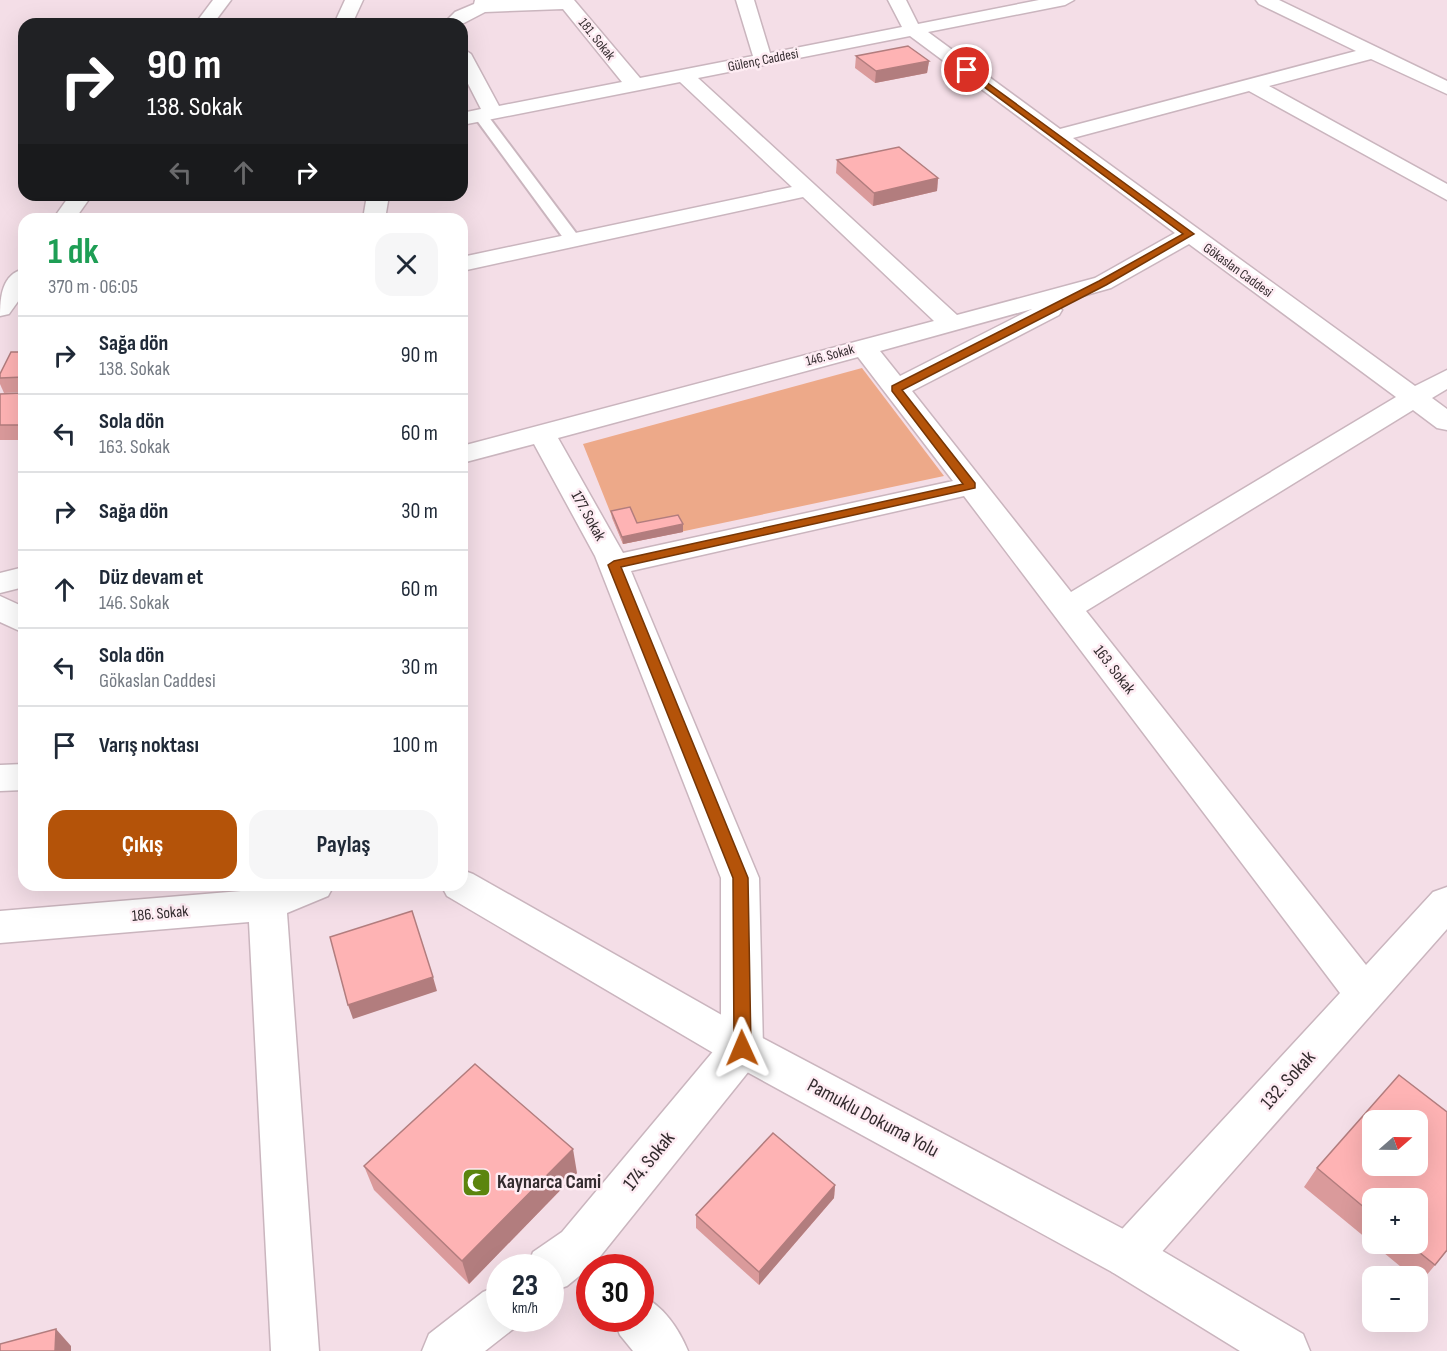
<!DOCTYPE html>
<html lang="tr">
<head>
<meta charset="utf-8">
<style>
  body { margin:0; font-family:"Sofia Sans Condensed",sans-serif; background:#f6f6f7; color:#1f2937; height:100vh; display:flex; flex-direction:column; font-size:22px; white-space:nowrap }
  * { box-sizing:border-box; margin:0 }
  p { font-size:20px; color:#747a83 }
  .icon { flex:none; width:33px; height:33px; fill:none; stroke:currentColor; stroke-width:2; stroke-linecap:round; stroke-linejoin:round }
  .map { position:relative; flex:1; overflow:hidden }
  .panel { position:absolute; left:18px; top:213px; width:450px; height:678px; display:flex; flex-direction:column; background:#fff; border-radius:18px; box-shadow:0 6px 24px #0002 }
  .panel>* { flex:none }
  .hud { position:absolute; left:18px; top:18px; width:450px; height:183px; border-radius:18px; box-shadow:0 6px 24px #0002; background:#202124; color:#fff; overflow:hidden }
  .needle { width:39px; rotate:70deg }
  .controls { position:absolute; left:1362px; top:1110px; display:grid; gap:12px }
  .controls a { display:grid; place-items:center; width:66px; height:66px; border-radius:12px; background:#fff; box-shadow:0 6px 24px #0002; font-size:30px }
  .speed { position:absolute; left:486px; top:1254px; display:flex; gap:12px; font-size:30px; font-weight:700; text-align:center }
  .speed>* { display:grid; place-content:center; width:78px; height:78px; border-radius:50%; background:#fff; box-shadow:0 6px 24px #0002; line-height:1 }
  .speed small { font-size:15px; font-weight:400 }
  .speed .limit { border:9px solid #d22; background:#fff; color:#111 }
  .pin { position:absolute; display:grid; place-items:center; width:51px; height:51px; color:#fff; margin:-26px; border:3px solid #fff; border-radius:50%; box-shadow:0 2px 6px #0007 }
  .me { position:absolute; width:66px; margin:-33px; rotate:359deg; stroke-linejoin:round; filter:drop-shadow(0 0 4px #0008) }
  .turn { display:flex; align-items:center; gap:21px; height:126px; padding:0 30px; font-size:27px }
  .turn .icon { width:78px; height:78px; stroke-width:2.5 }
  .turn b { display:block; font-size:42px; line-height:51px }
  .lanes { display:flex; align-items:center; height:57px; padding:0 30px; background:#0003; justify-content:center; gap:30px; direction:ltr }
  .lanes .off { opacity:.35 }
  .round { display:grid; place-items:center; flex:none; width:63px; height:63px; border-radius:18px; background:#f6f6f7 }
  .headline { display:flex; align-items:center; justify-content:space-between; height:102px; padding:0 30px }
  h1 { font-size:36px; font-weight:700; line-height:45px; color:#1e9e55 }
  .action { display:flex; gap:12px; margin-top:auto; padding:12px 30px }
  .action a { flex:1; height:69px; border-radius:18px; background:#b45309; color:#fff; font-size:24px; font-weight:700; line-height:69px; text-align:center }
  .action a+a { background:#f6f6f7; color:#1f2937 }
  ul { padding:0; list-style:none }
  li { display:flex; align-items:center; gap:18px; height:78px; padding:0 30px; border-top:2px solid #e0e1e3 }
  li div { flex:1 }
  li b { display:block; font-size:22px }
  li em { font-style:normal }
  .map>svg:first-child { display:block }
  .green { fill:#eda989 }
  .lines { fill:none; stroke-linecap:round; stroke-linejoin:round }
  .lane-casing { stroke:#cab5be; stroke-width:4 }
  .street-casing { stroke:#cab5be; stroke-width:3 }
  .secondary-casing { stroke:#cab5be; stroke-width:3 }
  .lane { fill:#fff; fill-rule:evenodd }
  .street { fill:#fff; fill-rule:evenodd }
  .secondary { fill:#fff; fill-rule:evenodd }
  .wall { fill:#da9a9b; fill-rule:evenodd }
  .shaded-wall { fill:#b27d7e }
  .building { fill:#feb3b4; stroke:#b27d7e; stroke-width:1.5; fill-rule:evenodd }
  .route { fill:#b45309; stroke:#753606; stroke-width:1.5 }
  .labels { text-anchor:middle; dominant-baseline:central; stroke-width:5; stroke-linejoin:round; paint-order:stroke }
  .far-street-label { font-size:14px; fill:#332b2e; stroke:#feecf3 }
  .street-label { font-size:16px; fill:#332b2e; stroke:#feecf3 }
  .near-street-label { font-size:20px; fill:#332b2e; stroke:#feecf3 }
  .near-poi-label { font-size:20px; font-weight:bold; fill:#332b2e; stroke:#feecf3; text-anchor:start }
</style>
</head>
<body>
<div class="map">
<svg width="1447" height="1351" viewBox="0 0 1447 1351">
  <rect width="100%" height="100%" fill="#f4dee7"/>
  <path class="green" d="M862,368l82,108 -321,68 -40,-100z"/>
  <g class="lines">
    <defs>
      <path id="lane" d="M480,111l5,1 94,125 2,3 -2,3h-12l-94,-128z"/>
      <g id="street">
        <path d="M345,0h18l-11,24h-18z"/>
        <path d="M475,0h99l66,78 113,-22 -17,-56h18l16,53 132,-26 -14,-27h18l12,24 121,-24h35l-9,5 -137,27 132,97 296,-78 -97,-47 -3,-4h23l168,81v13l-76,-35 -102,27 178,98v16l-198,-109 -176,47 342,248 32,-16v19l-15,9 15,11v21l-10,-2 -24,-18 -327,201 280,354 67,-73 14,-5v42l-303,343 -16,7 -16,-7 -7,-16 7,-16 228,-247 -376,-497 -333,75 128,307 4,170 -6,13 -163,203 -27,22 -17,6v-24h-23l6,-16 29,-20 159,-190v-164l-126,-322 -61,-112 -72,19v-17l472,-125 -131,-124 -341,74v-14l330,-70 -112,-105 -218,43v-12l19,-4 -19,-37v-24l9,6 28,52 123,-24 -59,-73 -78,3 -23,12h-19l12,-12 19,-8zM910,36l265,197 -80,45 -138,37 -259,-237zM1189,244l207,153 -325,195 -159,-201 147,-76 3,-5 -8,-6 57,-16zM1032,309l-132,67 -20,-25zM858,357l95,124 -330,72 -65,-115z"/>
        <path d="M367,195h22l-4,24h-22z"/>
        <path d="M24,567v20l-24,6v-20z"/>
        <path d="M24,764v26l-24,1v-26z"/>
        <path d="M275,885h59l-6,11 -41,17 32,438h-48l-22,-429 -249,21v-32l264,-22z"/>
        <path d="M500,1285v33h20l-3,8 -32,25h-63l7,-17 54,-42z"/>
        <path d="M640,1295c23,10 39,34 48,56h-55l-13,-16 -7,-17h27z"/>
      </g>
      <g id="secondary">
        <path d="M213,0h18l-18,24h-18z"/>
        <path d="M70,195h22l-17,24h-22z"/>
        <path d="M24,269v24l-15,21 -9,2c0,-19 2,-42 24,-47z"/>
        <path d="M0,596l24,11v26l-24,-11z"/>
        <path d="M462,870l11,4 284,161 387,205 159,94 7,17h-70l-128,-79 -385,-211 -280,-165 -6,-11h21z"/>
      </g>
    </defs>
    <use href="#lane" class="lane-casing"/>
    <use href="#street" class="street-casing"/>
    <use href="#secondary" class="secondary-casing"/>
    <use href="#lane" class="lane"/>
    <use href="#street" class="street"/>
    <use href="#secondary" class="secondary"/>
  </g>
  <g class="wall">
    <path d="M856,56l73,5 -2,12 -52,10 -20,-15z"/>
    <path d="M837,160l101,18 -1,13 -64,15 -37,-33z"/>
    <path d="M24,352v40l-20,1 -4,-9v-10z"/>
    <path d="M24,393v47h-24v-46z"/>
    <path d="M611,511l26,12 46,1v8l-60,12 -11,-26z"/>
    <path d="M1447,1112v140h-1l-26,31 -2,-2v-5h-6l-108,-89 13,-19zM1372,1198l46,46h-46z"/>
    <path d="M364,1166l213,7 -108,111 -95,-94z"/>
    <path d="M835,1185l-1,13 -75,87 -63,-57v-13z"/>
  </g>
  <g class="shaded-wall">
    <path d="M929,61l-2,12 -52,10 1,-12z"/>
    <path d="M938,178l-1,13 -64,15 1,-13z"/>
    <path d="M683,524v8l-60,12 -1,-7z"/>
    <path d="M433,977l4,14 -84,28 -5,-14z"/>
    <path d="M573,1149l4,24 -108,111 -7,-23z"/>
    <path d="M835,1185l-1,13 -75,87v-13z"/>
    <path d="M56,1329l15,17v5h-16z"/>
  </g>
  <g class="building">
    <path d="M908,46l21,15 -53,10 -20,-15z"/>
    <path d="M899,147l39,31 -64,15 -37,-33z"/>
    <path d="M11,352h13v25l-24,1v-4z"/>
    <path d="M24,393v32h-24v-31z"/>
    <path d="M630,507l7,16 41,-8 5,9 -61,13 -11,-26z"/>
    <path d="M412,911l21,66 -85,28 -18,-68z"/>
    <path d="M475,1064l98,85 -111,112 -98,-95z"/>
    <path d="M1399,1075l48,37v138l-12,15 -26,-21h9v-46h-46v16l-55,-46zM1372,1120h46v46h-46z"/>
    <path d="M773,1133l62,52 -76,87 -63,-57z"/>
    <path d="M56,1329l-1,22h-55v-7z"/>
  </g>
  <path class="route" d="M967,68l227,166 -88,51 -204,105 73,93v5l-354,79 127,311 3,170 -2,5 -7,2 -6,-2 -2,-5 -1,-170 -125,-313 6,-4 349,-77 -71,-93v-5l207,-105 84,-47 -219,-162z"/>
  <defs>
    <symbol id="mosque-square" viewBox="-11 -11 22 22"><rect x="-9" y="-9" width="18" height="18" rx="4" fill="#5b850e" stroke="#feecf3"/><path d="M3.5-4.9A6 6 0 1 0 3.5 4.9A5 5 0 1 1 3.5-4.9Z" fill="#fff"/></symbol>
  </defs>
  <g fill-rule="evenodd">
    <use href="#mosque-square" x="460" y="1166" width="33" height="33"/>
  </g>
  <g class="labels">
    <g class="far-street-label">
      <text transform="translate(597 39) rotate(51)">181. Sokak</text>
      <text transform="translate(763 60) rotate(-11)">Gülenç Caddesi</text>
      <text transform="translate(1238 270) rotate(36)">Gökaslan Caddesi</text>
      <text transform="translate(830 355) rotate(-15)">146. Sokak</text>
    </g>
    <g class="street-label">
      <text transform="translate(588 516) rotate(61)">177. Sokak</text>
      <text transform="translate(1114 670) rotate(52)">163. Sokak</text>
      <text transform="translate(160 914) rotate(-5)">186. Sokak</text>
    </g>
    <g class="near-street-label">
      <text transform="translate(1288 1080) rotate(-48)">132. Sokak</text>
      <text transform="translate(873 1118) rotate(28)">Pamuklu Dokuma Yolu</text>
      <text transform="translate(649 1161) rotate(-51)">174. Sokak</text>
    </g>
    <g class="near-poi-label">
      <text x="497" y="1182">Kaynarca Cami</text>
    </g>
  </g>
</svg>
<div class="controls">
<a><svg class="needle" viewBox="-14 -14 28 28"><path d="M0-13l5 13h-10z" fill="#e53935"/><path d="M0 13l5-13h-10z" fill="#747a83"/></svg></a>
<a>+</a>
<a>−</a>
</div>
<div class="speed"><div>23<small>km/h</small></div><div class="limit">30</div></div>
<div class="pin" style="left:967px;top:70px;background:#d93025"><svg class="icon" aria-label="arrive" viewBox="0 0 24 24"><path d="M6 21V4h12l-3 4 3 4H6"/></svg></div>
<svg class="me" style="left:742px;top:1048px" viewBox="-20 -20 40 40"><path d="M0-17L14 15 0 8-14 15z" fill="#b45309" stroke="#fff" stroke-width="4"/></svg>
<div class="hud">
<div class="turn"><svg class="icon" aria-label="right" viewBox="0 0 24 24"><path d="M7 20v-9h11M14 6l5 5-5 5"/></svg><div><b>90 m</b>138. Sokak</div></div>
<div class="lanes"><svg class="icon off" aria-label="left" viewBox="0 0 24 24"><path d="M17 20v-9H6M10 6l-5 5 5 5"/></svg><svg class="icon off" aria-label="ahead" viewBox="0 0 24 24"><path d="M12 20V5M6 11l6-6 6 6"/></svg><svg class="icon" aria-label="right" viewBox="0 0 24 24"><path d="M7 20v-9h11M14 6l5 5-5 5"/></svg></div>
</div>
<section class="panel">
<div class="headline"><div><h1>1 dk</h1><p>370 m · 06:05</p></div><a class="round"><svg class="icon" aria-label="close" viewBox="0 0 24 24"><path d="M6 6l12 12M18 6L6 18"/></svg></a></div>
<ul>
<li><svg class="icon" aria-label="right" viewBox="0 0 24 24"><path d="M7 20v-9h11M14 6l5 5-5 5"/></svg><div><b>Sağa dön</b><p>138. Sokak</p></div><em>90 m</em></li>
<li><svg class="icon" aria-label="left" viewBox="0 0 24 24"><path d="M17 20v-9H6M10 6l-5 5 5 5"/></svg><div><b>Sola dön</b><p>163. Sokak</p></div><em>60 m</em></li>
<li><svg class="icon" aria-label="right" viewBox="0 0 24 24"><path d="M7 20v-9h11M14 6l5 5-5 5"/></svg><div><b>Sağa dön</b></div><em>30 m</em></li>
<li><svg class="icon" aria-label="ahead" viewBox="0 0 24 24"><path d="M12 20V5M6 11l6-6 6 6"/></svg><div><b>Düz devam et</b><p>146. Sokak</p></div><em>60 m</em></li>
<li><svg class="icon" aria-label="left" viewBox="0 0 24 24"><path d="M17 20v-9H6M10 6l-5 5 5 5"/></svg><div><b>Sola dön</b><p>Gökaslan Caddesi</p></div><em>30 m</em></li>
<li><svg class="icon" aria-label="arrive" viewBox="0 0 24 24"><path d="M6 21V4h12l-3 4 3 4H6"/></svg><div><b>Varış noktası</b></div><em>100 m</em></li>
</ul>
<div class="action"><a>Çıkış</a><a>Paylaş</a></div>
</section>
</div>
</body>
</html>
